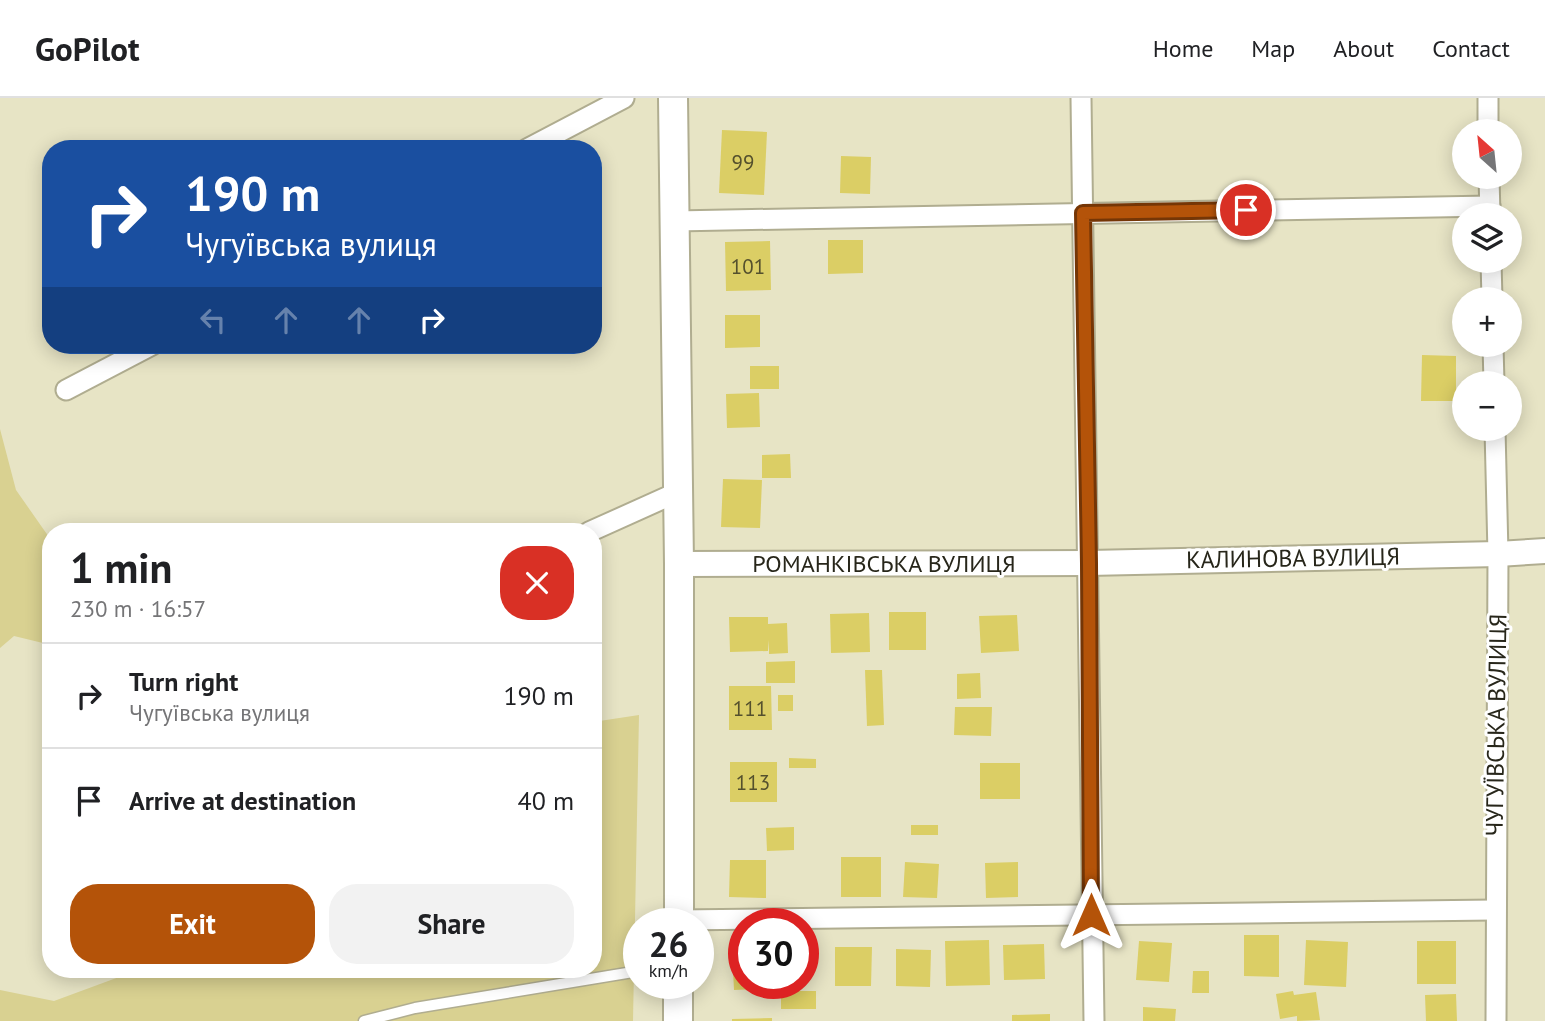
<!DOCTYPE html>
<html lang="en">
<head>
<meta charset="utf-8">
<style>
  body { margin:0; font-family:"PT Sans",sans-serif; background:#f2f2f2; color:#202124; height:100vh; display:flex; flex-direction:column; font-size:26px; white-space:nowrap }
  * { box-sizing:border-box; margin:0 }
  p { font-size:23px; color:#757577 }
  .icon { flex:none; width:38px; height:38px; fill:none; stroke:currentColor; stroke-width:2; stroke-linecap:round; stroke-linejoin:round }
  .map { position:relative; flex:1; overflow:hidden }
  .drawer { position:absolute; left:42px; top:425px; width:560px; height:455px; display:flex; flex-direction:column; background:#fff; border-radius:28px; box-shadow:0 4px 18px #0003 }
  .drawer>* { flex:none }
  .top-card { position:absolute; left:42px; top:42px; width:560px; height:214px; border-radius:28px; box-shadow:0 4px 18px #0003; background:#1a4fa0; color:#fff; overflow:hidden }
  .needle { width:46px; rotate:333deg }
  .fabs { position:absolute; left:1452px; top:21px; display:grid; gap:14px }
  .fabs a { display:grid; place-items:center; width:70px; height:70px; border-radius:50%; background:#fff; box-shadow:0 4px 18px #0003; font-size:35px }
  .speed { position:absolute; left:623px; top:810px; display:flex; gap:14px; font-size:35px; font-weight:700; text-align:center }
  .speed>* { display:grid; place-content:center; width:91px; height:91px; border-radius:50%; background:#fff; box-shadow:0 4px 18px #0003; line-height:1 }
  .speed small { font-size:18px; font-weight:400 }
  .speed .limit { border:10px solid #d22; background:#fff; color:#111 }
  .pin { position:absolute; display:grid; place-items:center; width:60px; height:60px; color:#fff; margin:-30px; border:4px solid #fff; border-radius:50%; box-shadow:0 2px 7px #0007 }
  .me { position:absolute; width:77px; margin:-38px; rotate:0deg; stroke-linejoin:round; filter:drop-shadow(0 0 5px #0008) }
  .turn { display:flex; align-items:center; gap:24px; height:147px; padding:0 28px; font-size:32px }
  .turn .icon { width:91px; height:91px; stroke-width:2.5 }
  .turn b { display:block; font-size:49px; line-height:60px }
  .lanes { display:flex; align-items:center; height:66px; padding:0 28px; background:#0003; justify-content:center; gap:35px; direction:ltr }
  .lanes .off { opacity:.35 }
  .round { display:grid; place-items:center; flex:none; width:74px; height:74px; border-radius:28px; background:#f2f2f2 }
  .summary { display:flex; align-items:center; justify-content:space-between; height:119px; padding:0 28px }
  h1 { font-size:42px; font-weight:700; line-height:52px }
  .action { display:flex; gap:14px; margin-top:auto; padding:14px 28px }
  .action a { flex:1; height:80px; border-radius:28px; background:#b45309; color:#fff; font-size:28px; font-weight:700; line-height:80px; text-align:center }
  .action a+a { background:#f2f2f2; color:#202124 }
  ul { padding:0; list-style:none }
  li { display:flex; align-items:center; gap:21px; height:105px; padding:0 28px; border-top:2px solid #e0e0e0 }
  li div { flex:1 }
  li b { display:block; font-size:26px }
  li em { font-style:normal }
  header { display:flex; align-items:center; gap:42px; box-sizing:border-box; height:98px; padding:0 35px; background:#fff; border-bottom:2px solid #e0e0e0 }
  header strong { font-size:33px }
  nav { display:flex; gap:38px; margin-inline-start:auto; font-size:24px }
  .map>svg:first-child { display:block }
  .green { fill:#d9d191 }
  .building { fill:#dbce65 }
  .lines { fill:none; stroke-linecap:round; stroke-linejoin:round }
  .service-casing { stroke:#b0ad90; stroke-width:13 }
  .minor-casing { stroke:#b0ad90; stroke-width:23 }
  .tertiary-casing { stroke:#b0ad90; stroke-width:28 }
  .secondary-casing { stroke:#b0ad90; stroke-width:32 }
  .service { stroke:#fff; stroke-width:10 }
  .minor { stroke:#fff; stroke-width:19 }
  .tertiary { stroke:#fff; stroke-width:24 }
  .secondary { stroke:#fff; stroke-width:28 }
  .route-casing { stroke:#753606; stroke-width:18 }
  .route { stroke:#b45309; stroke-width:12 }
  .labels { text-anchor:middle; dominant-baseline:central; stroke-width:6; stroke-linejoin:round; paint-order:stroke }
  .number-label { font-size:21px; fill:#54502d }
  .street-label { font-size:24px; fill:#27261a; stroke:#fff }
</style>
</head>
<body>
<header>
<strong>GoPilot</strong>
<nav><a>Home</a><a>Map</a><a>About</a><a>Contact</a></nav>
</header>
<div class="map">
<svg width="1545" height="923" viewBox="0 0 1545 923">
  <rect width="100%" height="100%" fill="#e7e4c5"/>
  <g class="green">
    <path d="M0,331l16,61 35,50v105l-37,-9 -14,12z"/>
    <path d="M639,617l-6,306h-633v-31l54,11 84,-31h455v-248z"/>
  </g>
  <g class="building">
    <path d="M722,32l45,2 -3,63 -45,-2z"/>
    <path d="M841,58l30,1 -1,37 -30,-1z"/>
    <path d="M828,142h35v33l-35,1z"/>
    <path d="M770,143l1,49 -45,1 -1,-49z"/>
    <path d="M725,217h35v32l-35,1z"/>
    <path d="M1422,257l34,1v45h-35z"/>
    <rect x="750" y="268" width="29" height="23"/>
    <path d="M759,295l1,34 -33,1 -1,-34z"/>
    <path d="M790,356l1,24h-29v-23z"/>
    <path d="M723,381l39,1 -2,48 -39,-1z"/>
    <rect x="889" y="514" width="37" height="38"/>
    <path d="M869,515l1,39 -39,1 -1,-39z"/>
    <path d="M1017,517l2,36 -38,2 -2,-37z"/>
    <path d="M729,519h39v7l19,-1 1,30 -19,1v-14l-1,11 -38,1z"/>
    <path d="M795,563v22h-29v-21z"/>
    <path d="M865,572h17l2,55 -17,1z"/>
    <path d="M980,575l1,25 -24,1v-25z"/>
    <path d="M729,588h42l1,44h-43z"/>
    <rect x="778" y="597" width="15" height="16"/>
    <path d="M955,609h37l-1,29 -37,-1z"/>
    <path d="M789,660l27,1v9h-27z"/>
    <rect x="730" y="664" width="47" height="40"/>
    <rect x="980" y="665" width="40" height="36"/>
    <rect x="911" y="727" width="27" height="10"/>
    <path d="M794,729v23l-27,1 -1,-23z"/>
    <rect x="841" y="759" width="40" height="40"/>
    <path d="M730,762h36v38l-37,-1z"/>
    <path d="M905,764l34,2 -2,34 -34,-1z"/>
    <path d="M1018,764v35l-32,1 -1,-35z"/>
    <path d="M1244,837h35v42l-35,-1z"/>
    <path d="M989,842l1,45 -44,1 -1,-45z"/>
    <path d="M1306,842l42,2 -2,45 -42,-2z"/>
    <path d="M1139,843l33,2 -3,39 -33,-2z"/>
    <rect x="1417" y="843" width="39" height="43"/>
    <path d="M1044,846l1,35 -41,1 -1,-35z"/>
    <path d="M835,849h37l-1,39h-36z"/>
    <path d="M744,851v35h34v4l-44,2 -2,-40z"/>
    <path d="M896,851l35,1 -1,37 -34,-1z"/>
    <path d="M1193,873h16v22h-17z"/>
    <rect x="781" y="893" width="35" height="18"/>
    <path d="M1293,893l1,4 22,-3 4,28 -23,1v-5l-17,3 -4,-25z"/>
    <path d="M1456,896l1,27h-31l-1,-26z"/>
    <path d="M1143,909l33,2 -1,12h-32z"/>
    <path d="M1050,916v7h-38v-6z"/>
    <path d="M772,920v3h-40v-2z"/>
  </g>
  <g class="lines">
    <defs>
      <path id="service" d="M364,923l51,-13 224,-37"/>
      <g id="minor">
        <path d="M1081,0l13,923"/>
        <path d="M1488,0v33"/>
        <path d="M527,51l97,-51"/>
        <path d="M1489,79l1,38"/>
        <path d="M675,123l815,-15"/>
        <path d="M1491,163l1,38"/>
        <path d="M1493,247l1,38"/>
        <path d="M66,292l86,-45"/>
        <path d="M1495,331l3,125 -2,467"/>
        <path d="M589,434l89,-40"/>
        <path d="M679,822l815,-10"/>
      </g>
      <path id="tertiary" d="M679,466l410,-1 409,-9 47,-3"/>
      <g id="secondary">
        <path d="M673,0l6,466v360"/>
        <path d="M678,923v-37"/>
      </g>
    </defs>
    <use href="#service" class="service-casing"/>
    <use href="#minor" class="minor-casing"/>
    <use href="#tertiary" class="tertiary-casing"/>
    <use href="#secondary" class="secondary-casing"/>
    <use href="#service" class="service"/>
    <use href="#minor" class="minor"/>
    <use href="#tertiary" class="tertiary"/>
    <use href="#secondary" class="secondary"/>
  </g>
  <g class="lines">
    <defs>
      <path id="route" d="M1091,817l-2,-352 -6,-350 163,-3"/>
    </defs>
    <use href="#route" class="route-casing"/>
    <use href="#route" class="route"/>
  </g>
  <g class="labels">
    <g class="number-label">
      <text x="743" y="64">99</text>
      <text x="748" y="168">101</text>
      <text x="750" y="610">111</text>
      <text x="753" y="684">113</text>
    </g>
    <g class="street-label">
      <text transform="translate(1293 460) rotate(-1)">КАЛИНОВА ВУЛИЦЯ</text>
      <text x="884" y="465">РОМАНКІВСЬКА ВУЛИЦЯ</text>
      <text transform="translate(1496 627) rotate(-89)">ЧУГУЇВСЬКА ВУЛИЦЯ</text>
    </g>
  </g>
</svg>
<div class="fabs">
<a><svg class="needle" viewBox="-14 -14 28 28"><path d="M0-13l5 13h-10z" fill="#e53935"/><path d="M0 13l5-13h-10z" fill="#757577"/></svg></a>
<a><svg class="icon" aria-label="layers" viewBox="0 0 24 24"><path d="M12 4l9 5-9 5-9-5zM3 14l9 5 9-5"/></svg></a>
<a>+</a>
<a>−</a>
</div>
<div class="speed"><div>26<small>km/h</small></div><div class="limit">30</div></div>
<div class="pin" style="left:1246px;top:112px;background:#d93025"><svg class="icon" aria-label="arrive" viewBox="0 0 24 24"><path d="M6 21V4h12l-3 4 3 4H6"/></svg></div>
<svg class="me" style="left:1091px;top:817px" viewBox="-20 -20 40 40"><path d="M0-17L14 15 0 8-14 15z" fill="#b45309" stroke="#fff" stroke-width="4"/></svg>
<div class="top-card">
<div class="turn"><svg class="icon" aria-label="right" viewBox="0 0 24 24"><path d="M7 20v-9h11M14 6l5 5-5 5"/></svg><div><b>190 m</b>Чугуївська вулиця</div></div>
<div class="lanes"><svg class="icon off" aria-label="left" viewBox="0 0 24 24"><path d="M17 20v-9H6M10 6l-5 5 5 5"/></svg><svg class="icon off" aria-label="ahead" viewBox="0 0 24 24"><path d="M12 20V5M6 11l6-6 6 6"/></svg><svg class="icon off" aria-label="ahead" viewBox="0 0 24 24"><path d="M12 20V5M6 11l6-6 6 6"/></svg><svg class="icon" aria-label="right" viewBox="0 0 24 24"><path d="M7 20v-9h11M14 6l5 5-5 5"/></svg></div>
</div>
<section class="drawer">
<div class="summary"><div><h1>1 min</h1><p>230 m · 16:57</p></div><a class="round" style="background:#d93025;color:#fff"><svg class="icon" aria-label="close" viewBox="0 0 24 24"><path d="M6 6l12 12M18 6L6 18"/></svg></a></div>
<ul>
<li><svg class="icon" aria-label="right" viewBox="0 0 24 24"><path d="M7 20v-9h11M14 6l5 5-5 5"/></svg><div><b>Turn right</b><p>Чугуївська вулиця</p></div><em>190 m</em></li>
<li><svg class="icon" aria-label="arrive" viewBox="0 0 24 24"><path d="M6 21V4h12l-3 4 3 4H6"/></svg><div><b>Arrive at destination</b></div><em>40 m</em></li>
</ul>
<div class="action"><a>Exit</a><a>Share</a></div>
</section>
</div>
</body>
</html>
